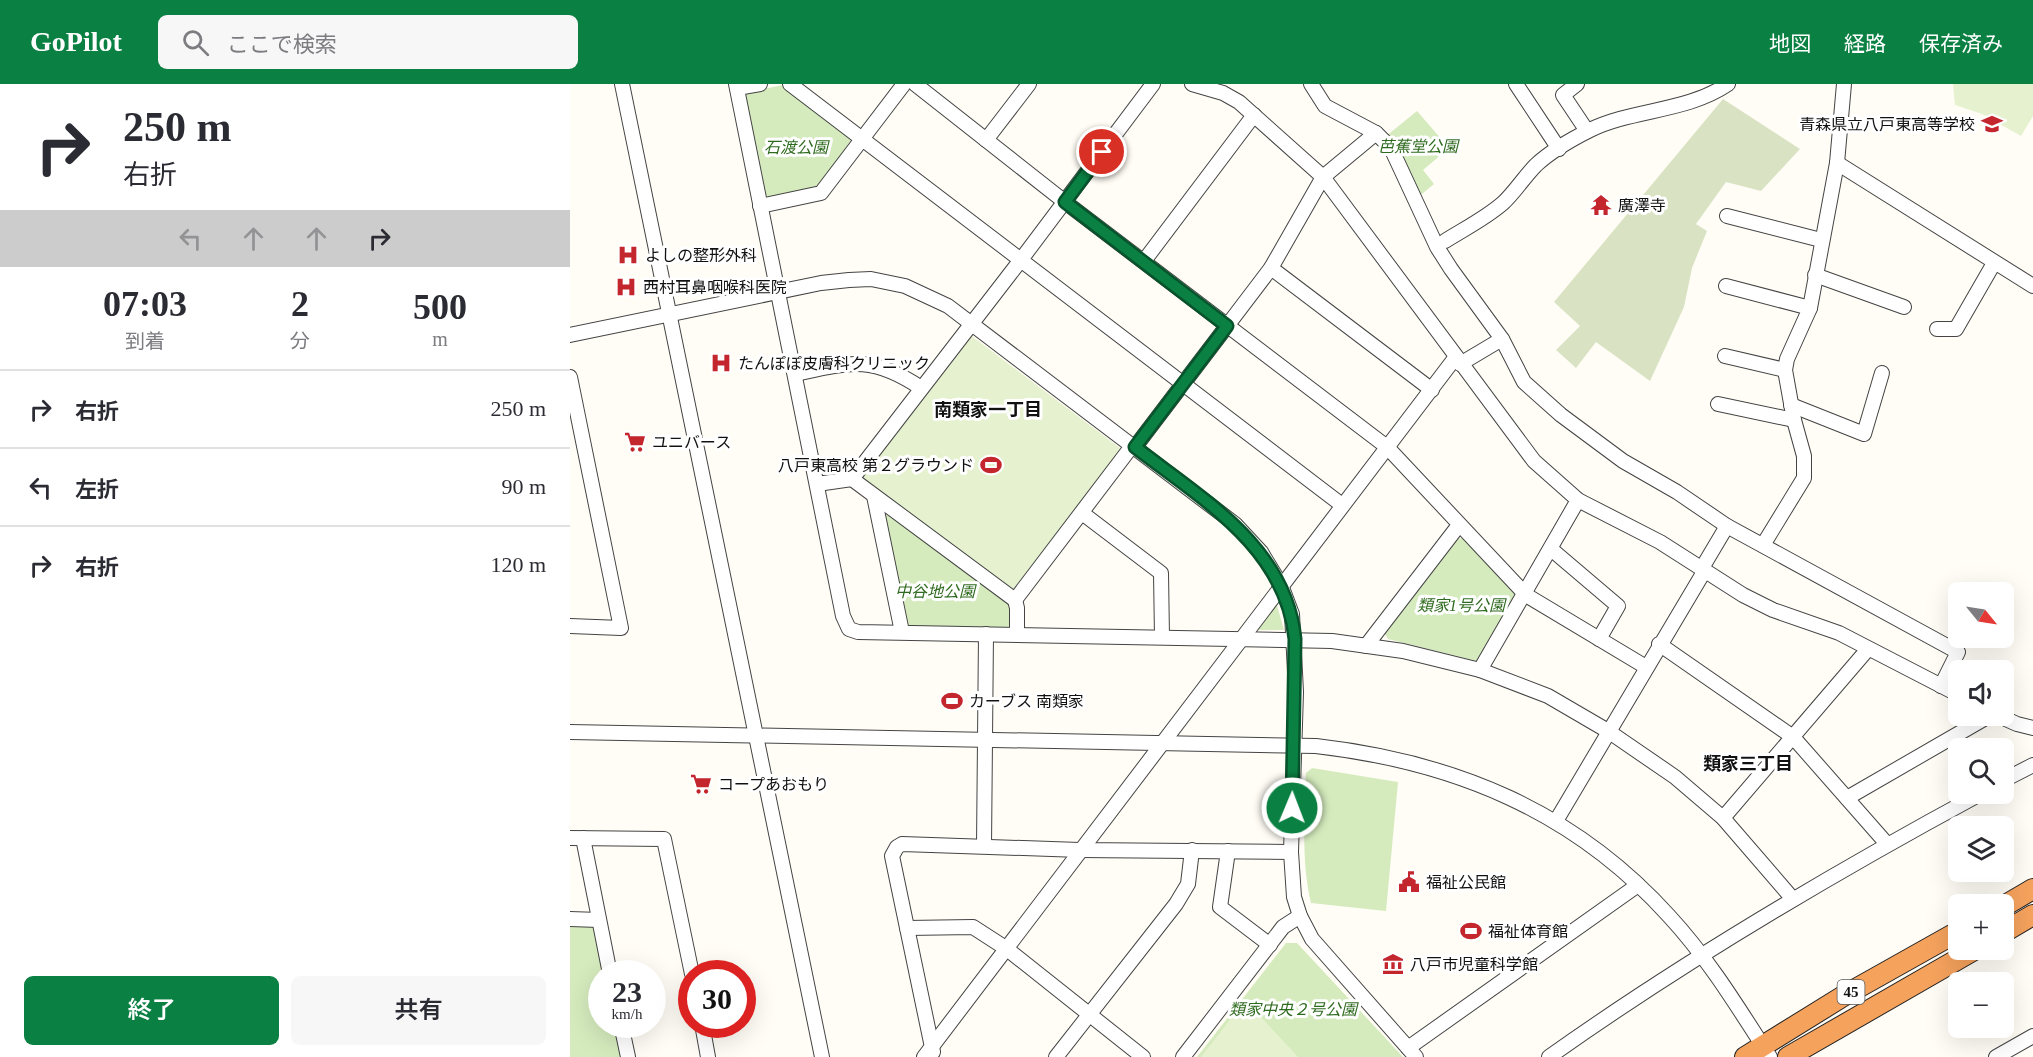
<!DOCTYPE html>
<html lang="ja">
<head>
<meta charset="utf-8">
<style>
  body { margin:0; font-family:"Times New Roman","Noto Sans JP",serif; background:#f7f7f7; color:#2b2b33; height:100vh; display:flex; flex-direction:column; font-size:22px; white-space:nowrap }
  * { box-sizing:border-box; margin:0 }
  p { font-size:20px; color:#7c7c81 }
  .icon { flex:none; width:33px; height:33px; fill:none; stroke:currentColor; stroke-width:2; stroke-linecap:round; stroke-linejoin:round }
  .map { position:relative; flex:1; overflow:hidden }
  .sheet { display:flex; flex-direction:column; background:#fff; width:570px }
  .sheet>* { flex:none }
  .top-card { background:#fff; color:#2b2b33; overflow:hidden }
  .needle { width:39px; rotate:120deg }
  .buttons { position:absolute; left:1378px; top:498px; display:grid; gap:12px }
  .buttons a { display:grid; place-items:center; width:66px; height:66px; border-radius:9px; background:#fff; box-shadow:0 6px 24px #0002; font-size:30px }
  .speed { position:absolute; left:18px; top:876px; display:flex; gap:12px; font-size:30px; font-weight:700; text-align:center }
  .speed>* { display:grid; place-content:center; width:78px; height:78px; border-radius:50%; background:#fff; box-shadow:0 6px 24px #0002; line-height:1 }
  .speed small { font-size:15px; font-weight:400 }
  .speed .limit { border:9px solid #d22; background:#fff; color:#111 }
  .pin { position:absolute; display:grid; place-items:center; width:51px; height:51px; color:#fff; margin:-26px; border:3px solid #fff; border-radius:50%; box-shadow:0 2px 6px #0007 }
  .me { position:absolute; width:66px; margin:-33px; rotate:1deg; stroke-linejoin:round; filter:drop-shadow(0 0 4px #0008) }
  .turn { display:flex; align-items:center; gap:21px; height:126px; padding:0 24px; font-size:27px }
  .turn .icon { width:78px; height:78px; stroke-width:2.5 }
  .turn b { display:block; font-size:42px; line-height:51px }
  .lanes { display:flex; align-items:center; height:57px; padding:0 24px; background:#0003; justify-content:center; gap:30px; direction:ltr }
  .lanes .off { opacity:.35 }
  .eta { display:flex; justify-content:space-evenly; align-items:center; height:102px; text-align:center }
  .eta b { font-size:36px; font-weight:600; line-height:42px }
  .primary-button { display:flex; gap:12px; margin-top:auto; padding:12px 24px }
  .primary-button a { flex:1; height:69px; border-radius:9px; background:#0b8043; color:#fff; font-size:24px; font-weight:600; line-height:69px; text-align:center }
  .primary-button a+a { background:#f7f7f7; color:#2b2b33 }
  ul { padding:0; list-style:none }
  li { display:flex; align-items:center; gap:18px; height:78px; padding:0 24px; border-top:2px solid #e1e1e2 }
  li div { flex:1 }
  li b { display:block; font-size:22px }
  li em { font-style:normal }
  header { display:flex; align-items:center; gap:36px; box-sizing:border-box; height:84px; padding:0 30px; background:#0b8043; color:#fff }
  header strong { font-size:28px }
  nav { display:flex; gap:33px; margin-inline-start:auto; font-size:21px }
  .search { width:420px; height:54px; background:#f7f7f7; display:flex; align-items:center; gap:15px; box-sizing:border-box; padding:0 21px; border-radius:9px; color:#7c7c81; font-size:22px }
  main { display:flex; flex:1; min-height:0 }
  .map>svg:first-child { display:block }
  .green { fill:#d5ebbd }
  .cemetery { fill:#d9e3c4 }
  .pitch { fill:#e6f2cf }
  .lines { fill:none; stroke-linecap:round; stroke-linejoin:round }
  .minor-casing { stroke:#444; stroke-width:16 }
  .highway-casing { stroke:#222; stroke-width:22 }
  .minor { stroke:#fff; stroke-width:14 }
  .highway { stroke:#f5a25d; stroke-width:20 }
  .route-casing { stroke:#07532c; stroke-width:15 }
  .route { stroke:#0b8043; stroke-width:10 }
  .labels { text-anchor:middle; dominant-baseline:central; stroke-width:6; stroke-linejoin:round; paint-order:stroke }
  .shield { fill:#fff; stroke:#585858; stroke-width:1.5 }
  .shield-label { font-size:15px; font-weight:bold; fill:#111 }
  .poi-label { font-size:16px; fill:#111; stroke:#fff; text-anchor:start }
  .park-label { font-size:16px; font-style:italic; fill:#2f6b1f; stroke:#fff }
  .neighbourhood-label { font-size:18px; font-weight:bold; fill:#111; stroke:#fff }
</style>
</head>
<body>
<header>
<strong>GoPilot</strong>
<div class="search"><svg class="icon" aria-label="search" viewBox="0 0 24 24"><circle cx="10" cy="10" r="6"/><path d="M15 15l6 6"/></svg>ここで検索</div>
<nav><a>地図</a><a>経路</a><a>保存済み</a></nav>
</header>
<main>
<section class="sheet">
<div class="top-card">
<div class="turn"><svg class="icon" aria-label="right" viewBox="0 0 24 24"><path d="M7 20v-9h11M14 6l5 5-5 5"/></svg><div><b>250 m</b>右折</div></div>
<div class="lanes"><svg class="icon off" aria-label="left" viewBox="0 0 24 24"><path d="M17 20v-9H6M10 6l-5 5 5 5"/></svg><svg class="icon off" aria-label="ahead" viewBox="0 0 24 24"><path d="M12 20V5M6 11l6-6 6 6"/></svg><svg class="icon off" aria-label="ahead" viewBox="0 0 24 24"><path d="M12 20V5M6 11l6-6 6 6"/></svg><svg class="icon" aria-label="right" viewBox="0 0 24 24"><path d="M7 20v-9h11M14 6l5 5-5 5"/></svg></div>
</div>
<div class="eta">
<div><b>07:03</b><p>到着</p></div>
<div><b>2</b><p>分</p></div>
<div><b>500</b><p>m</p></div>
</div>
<ul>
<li><svg class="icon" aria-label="right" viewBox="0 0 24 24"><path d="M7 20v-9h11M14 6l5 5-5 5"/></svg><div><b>右折</b></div><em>250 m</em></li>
<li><svg class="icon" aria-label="left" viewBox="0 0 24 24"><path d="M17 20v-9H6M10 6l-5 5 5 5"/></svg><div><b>左折</b></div><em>90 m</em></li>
<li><svg class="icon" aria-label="right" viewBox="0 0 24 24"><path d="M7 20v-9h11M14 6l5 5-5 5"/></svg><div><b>右折</b></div><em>120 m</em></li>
</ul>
<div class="primary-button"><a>終了</a><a>共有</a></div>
</section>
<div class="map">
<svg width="1463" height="973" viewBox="0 0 1463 973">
  <rect width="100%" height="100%" fill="#fffdf5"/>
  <g class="green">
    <path d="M213,1l67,49 1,6 -33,47 -48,11 -5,-4 -20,-97 3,-5z"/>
    <path d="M847,27l32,37 -26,22 11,14 -17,14 -32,-61z"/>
    <path d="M320,429l120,91 3,4 -1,17 -5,3 -97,-2 -5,-5 -21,-104z"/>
    <path d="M894,454l51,56 1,7 -34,57 -5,3 -89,-22 -4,-7 71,-93z"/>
    <path d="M706,518l8,28h-30z"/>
    <path d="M742,684l86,14 -12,129 -75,-8c-10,-42 -6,-87 -5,-130z"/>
    <path d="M0,841h21l5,3 10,45 -4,1v50l14,1 7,32h-53z"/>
    <path d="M716,859h11l106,114h-206z"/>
  </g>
  <path class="cemetery" d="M1153,15l77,50 -39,42 -35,-9 -30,42 11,7 -15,37 -8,39 -34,74 -54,-39 -20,26 -20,-18 24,-24 -26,-24z"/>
  <g class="pitch">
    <path d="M1383,0h80v32l-12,20 -39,-22 -27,-9z"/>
    <path d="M399,250l155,117 -111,144 -155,-117z"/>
    <path d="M674,918l4,1 50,54h-97z"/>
  </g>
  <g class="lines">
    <defs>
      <g id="minor">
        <path d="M52,0l200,973"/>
        <path d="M166,0l107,532 6,13 9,3 474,9 71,10 77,19 68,26 60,35 67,46 48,41 69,80"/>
        <path d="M220,0l552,421"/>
        <path d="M345,0l150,118 322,245 139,148 120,72"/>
        <path d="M622,0l31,9 16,9 84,75 211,284 44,39 82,42 83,53 30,15 66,23 120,62"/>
        <path d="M741,0l14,22 51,27 15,15 46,99 14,22 51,70 22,43 37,33 62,46 54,31 50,34 231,126 -17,34"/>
        <path d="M946,0l43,65"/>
        <path d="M1007,0l-14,11 24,36"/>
        <path d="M167,4l23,-4"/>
        <path d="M416,56l43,-56"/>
        <path d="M1267,79l196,123"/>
        <path d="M190,122l61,-13 83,-109"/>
        <path d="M1157,132l94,24"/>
        <path d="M875,157c19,-12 41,-23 58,-38 12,-11 21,-26 33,-38 14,-13 36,-26 54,-35 43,-21 97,-18 138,-46"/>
        <path d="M574,177l110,-146"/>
        <path d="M701,184l161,122"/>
        <path d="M1245,191l89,32"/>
        <path d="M1156,202l84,22"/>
        <path d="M1367,245h19l38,-66"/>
        <path d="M0,251l251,-52 28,-3 22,-1 34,7 43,20 287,218 26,28 20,33 11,29 4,78 -5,160 3,45 6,19 12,23 104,118"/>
        <path d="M1155,272l60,14"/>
        <path d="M890,280l42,-25"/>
        <path d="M225,290c55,-12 77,-19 126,14"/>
        <path d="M0,293l51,251 -51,-2"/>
        <path d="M1148,320l76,16"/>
        <path d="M1221,321l73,29 18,-61"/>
        <path d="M562,362l-117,154 -163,-121 168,-218 133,-177"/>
        <path d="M565,363l136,-179 52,-91 53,-44"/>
        <path d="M247,400l35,-5"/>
        <path d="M304,412l28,136"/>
        <path d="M512,429l79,60 1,64"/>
        <path d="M1193,461l41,-67v-22l-10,-36 -9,-50 2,-11 23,-51 27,-145 7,-79"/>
        <path d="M981,465l67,57 -19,33"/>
        <path d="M1132,484l25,-42"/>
        <path d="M445,516l2,8v26"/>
        <path d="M1089,560l134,93 94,107"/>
        <path d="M796,562l93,-121"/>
        <path d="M910,586l98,-170"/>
        <path d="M1429,632l18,8 16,4"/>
        <path d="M0,648l746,14c139,16 258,65 353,170 39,42 70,93 101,141"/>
        <path d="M1434,696l29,-15"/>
        <path d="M1277,714l142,-82"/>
        <path d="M1153,734l145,-169"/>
        <path d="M986,737l149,-251"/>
        <path d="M0,754l94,1 28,135"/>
        <path d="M13,754l27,136"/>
        <path d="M414,762l2,-212"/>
        <path d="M658,767l-8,56 50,38"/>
        <path d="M0,835l29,1"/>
        <path d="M337,844l66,-1 34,22 136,108"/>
        <path d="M51,940l7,33"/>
        <path d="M132,940l6,33"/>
        <path d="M838,964l230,-163"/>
        <path d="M363,968l-41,-196 5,-9 5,-3 178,6 211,2"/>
        <path d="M354,973l531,-699"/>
        <path d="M486,973l120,-153 12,-20 4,-34"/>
        <path d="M613,973l100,-130 17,-11"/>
        <path d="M979,973c138,-98 283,-183 431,-263"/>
        <path d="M1426,973l37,-21"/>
      </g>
      <g id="highway">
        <path d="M1434,822l29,-17"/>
        <path d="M1434,848l29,-17"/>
        <path d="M1175,973l100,-62 114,-64"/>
        <path d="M1218,973l186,-107"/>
      </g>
    </defs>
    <use href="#minor" class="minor-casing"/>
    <use href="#highway" class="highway-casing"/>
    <use href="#minor" class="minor"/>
    <use href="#highway" class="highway"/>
  </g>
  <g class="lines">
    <defs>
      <path id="route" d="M532,68l-37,50 162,124 -92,121c67,52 151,100 160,192l-3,169"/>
    </defs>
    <use href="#route" class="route-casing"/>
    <use href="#route" class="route"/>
  </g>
  <defs>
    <symbol id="school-bare" viewBox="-9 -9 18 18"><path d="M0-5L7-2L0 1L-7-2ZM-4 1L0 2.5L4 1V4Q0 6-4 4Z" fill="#c4262e" stroke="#fff" stroke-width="2.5" paint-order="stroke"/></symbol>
    <symbol id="temple-bare" viewBox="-9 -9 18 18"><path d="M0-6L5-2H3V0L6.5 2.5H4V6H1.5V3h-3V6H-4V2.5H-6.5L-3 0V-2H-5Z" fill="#c4262e" stroke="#fff" stroke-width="2.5" paint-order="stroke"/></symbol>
    <symbol id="hospital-bare" viewBox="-9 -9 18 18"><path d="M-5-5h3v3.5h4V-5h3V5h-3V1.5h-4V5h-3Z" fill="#c4262e" stroke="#fff" stroke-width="2.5" paint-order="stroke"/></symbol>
    <symbol id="supermarket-bare" viewBox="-9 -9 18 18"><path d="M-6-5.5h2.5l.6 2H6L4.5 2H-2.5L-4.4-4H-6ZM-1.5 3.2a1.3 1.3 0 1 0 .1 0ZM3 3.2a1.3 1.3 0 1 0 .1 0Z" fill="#c4262e" stroke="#fff" stroke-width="2.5" paint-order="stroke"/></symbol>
    <symbol id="stadium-bare" viewBox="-9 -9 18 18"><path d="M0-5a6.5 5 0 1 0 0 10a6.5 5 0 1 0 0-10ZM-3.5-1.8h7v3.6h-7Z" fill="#c4262e" stroke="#fff" stroke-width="2.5" paint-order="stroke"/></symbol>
    <symbol id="civic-bare" viewBox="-9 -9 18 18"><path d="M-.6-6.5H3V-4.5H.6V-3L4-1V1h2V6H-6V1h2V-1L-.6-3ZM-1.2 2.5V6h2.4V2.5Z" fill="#c4262e" stroke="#fff" stroke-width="2.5" paint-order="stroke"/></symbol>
    <symbol id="museum-bare" viewBox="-9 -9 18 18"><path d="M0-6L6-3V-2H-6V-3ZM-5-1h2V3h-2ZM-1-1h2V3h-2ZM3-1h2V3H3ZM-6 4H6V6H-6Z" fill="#c4262e" stroke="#fff" stroke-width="2.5" paint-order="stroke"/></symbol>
  </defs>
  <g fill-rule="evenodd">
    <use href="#school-bare" x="1407" y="25" width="30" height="30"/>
    <use href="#temple-bare" x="1016" y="106" width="30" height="30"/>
    <use href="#hospital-bare" x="43" y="156" width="30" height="30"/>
    <use href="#hospital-bare" x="41" y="188" width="30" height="30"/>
    <use href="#hospital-bare" x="136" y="264" width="30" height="30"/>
    <use href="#supermarket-bare" x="50" y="343" width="30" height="30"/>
    <use href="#stadium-bare" x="406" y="366" width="30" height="30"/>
    <use href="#stadium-bare" x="367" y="602" width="30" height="30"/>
    <use href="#supermarket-bare" x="116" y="685" width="30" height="30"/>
    <use href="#civic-bare" x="824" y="783" width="30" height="30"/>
    <use href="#stadium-bare" x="886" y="832" width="30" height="30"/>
    <use href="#museum-bare" x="808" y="865" width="30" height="30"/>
  </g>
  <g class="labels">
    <rect class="shield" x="1267.5" y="896" width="27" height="24" rx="4.5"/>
    <g class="shield-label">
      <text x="1281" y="908">45</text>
    </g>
    <g class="poi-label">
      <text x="1405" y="40" text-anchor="end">青森県立八戸東高等学校</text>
      <text x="1048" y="121">廣澤寺</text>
      <text x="75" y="171">よしの整形外科</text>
      <text x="73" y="203">西村耳鼻咽喉科医院</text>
      <text x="168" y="279">たんぽぽ皮膚科クリニック</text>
      <text x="82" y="358">ユニバース</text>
      <text x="404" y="381" text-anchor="end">八戸東高校 第２グラウンド</text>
      <text x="399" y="617">カーブス 南類家</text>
      <text x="148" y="700">コープあおもり</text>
      <text x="856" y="798">福祉公民館</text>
      <text x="918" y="847">福祉体育館</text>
      <text x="840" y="880">八戸市児童科学館</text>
    </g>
    <g class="park-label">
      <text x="848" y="62">芭蕉堂公園</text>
      <text x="226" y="63">石渡公園</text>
      <text x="365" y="507">中谷地公園</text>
      <text x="891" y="521">類家1号公園</text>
      <text x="723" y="925">類家中央２号公園</text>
    </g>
    <g class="neighbourhood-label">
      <text x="418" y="326">南類家一丁目</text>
      <text x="1178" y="680">類家三丁目</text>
    </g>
  </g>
</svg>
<div class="buttons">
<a><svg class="needle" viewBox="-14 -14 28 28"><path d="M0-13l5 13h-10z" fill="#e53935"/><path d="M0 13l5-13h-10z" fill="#7c7c81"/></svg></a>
<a><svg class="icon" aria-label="sound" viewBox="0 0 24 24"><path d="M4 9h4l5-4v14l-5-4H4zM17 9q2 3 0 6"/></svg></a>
<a><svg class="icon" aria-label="search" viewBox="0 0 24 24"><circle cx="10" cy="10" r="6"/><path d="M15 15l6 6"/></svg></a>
<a><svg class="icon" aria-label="layers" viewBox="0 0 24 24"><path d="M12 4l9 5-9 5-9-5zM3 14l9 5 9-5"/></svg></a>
<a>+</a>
<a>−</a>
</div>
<div class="speed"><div>23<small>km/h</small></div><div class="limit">30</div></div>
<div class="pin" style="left:532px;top:68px;background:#d93025"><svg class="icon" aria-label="arrive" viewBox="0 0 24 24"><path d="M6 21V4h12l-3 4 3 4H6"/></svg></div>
<svg class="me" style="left:722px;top:724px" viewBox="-20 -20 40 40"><circle r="17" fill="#0b8043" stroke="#fff" stroke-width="3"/><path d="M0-11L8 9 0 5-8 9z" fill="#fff"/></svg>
</div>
</main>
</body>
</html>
